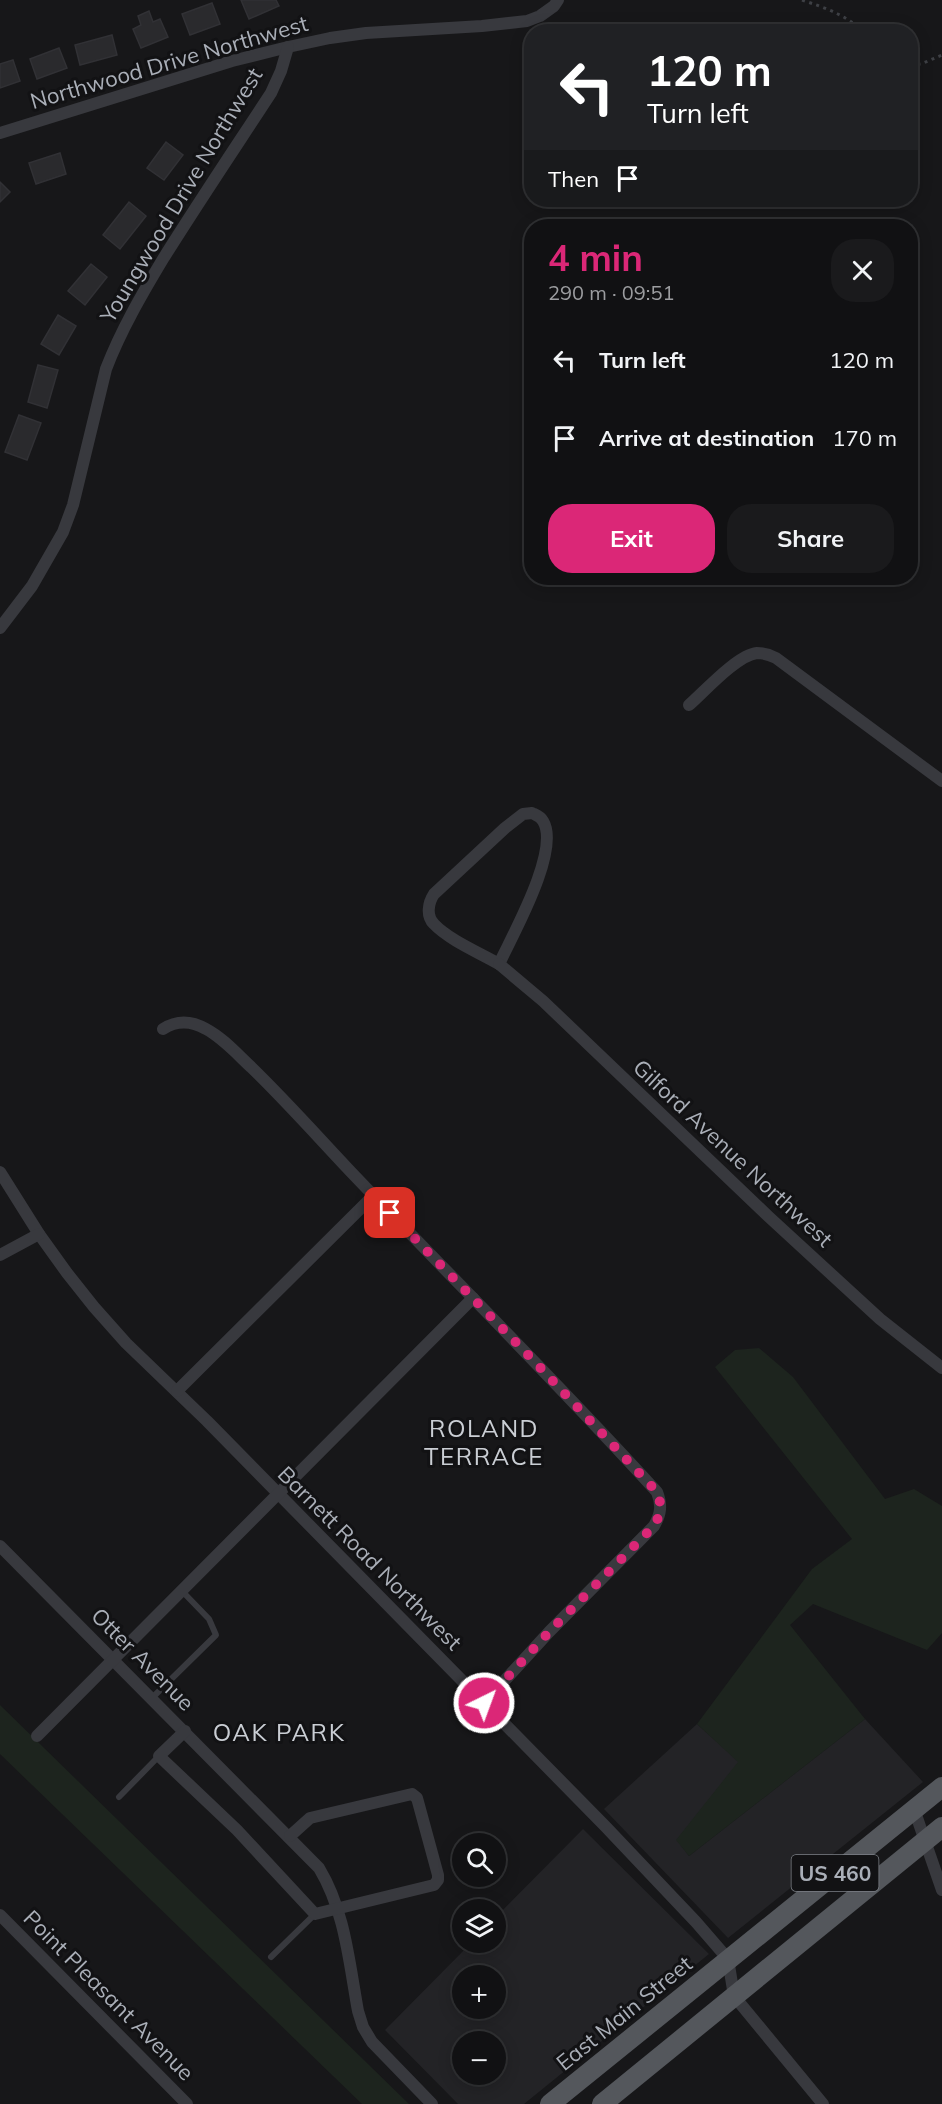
<!DOCTYPE html>
<html lang="en">
<head>
<meta charset="utf-8">
<style>
  body { margin:0; font-family:Mulish,sans-serif; background:#1a1a1c; color:#f1f3f6; height:100vh; display:flex; flex-direction:column; font-size:22px; white-space:nowrap }
  * { box-sizing:border-box; margin:0 }
  p { font-size:20px; color:#9c9da0 }
  .icon { flex:none; width:33px; height:33px; fill:none; stroke:currentColor; stroke-width:2; stroke-linecap:round; stroke-linejoin:round }
  .map { position:relative; flex:1; overflow:hidden }
  .panel { position:absolute; left:524px; top:219px; width:394px; height:366px; display:flex; flex-direction:column; background:#111113; border-radius:24px; box-shadow:0 3px 15px #0003,0 0 0 2px #303133 }
  .panel>* { flex:none }
  .hud { position:absolute; left:524px; top:24px; width:394px; height:183px; border-radius:24px; box-shadow:0 3px 15px #0003,0 0 0 2px #303133; background:#202124; color:#fff; overflow:hidden }
  .tools { position:absolute; left:452px; top:1833px; display:grid; gap:12px }
  .tools a { display:grid; place-items:center; width:54px; height:54px; border-radius:50%; background:#111113; box-shadow:0 3px 15px #0003,0 0 0 2px #303133; font-size:30px }
  .pin { position:absolute; display:grid; place-items:center; width:51px; height:51px; color:#fff; margin:-26px; border-radius:12px; box-shadow:0 3px 9px #0006 }
  .me { position:absolute; width:66px; margin:-33px; rotate:42deg; stroke-linejoin:round; filter:drop-shadow(0 0 4px #0008) }
  .turn { display:flex; align-items:center; gap:21px; height:126px; padding:0 24px; font-size:27px }
  .turn .icon { width:78px; height:78px; stroke-width:2.5 }
  .turn b { display:block; font-size:42px; line-height:51px }
  .then { display:flex; align-items:center; height:57px; padding:0 24px; background:#0003; gap:12px; font-size:22px }
  .round { display:grid; place-items:center; flex:none; width:63px; height:63px; border-radius:24px; background:#1a1a1c }
  .overview { display:flex; align-items:center; justify-content:space-between; height:102px; padding:0 24px }
  h1 { font-size:36px; font-weight:700; line-height:45px; color:#db2777 }
  .button { display:flex; gap:12px; margin-top:auto; padding:12px 24px }
  .button a { flex:1; height:69px; border-radius:24px; background:#db2777; color:#fff; font-size:24px; font-weight:700; line-height:69px; text-align:center }
  .button a+a { background:#1a1a1c; color:#f1f3f6 }
  ul { padding:0; list-style:none }
  li { display:flex; align-items:center; gap:18px; height:78px; padding:0 24px }
  li div { flex:1 }
  li b { display:block; font-size:22px }
  li em { font-style:normal }
  .map>svg:first-child { display:block }
  .built { fill:#232326; fill-rule:evenodd }
  .green { fill:#1d241e }
  .building { fill:#2a2a2d; stroke:#313135; stroke-width:1.5 }
  .lines { fill:none; stroke-linecap:round; stroke-linejoin:round }
  .path { stroke:#3e4045; stroke-width:3; stroke-dasharray:3 4.5; stroke-linecap:butt }
  .lane { stroke:#38393e; stroke-width:6 }
  .street { stroke:#38393e; stroke-width:12 }
  .primary { stroke:#54575c; stroke-width:20 }
  .route { stroke:#db2777; stroke-width:10; stroke-dasharray:0 18 }
  .labels { text-anchor:middle; dominant-baseline:central; stroke-width:6; stroke-linejoin:round; paint-order:stroke }
  .shield { fill:#121214; stroke:#7c8087; stroke-width:1.5 }
  .shield-label { font-size:21px; font-weight:bold; fill:#aaafb8 }
  .street-label { font-size:22px; fill:#aaafb8; stroke:#121214 }
  .neighbourhood-label { font-size:24px; letter-spacing:1.5px; fill:#caced4; stroke:#121214 }
</style>
</head>
<body>
<div class="map">
<svg width="942" height="2104" viewBox="0 0 942 2104">
  <rect width="100%" height="100%" fill="#171719"/>
  <g class="built">
    <path d="M865,1719l58,63 -195,156 -124,-129 93,-85 42,38 -62,78 12,16z"/>
    <path d="M583,1829l126,125 -185,150h-66l-73,-74 86,-87 24,-1v-24zM462,1976h33v32h-33zM462,2042h33v32h-33z"/>
  </g>
  <g class="green">
    <path d="M759,1348l34,29 92,122 29,-10 28,17v127l-15,17 -114,-46 -23,21 75,94 -176,137 -13,-16 62,-78 -41,-38 115,-155 40,-30 -137,-172 20,-17z"/>
    <path d="M0,1705l409,399h-47l-362,-350z"/>
  </g>
  <g class="building">
    <path d="M241,0h35l3,6 -30,13z"/>
    <path d="M212,3l8,21 -30,11 -8,-21z"/>
    <path d="M149,11l4,11 7,-3 8,18 -27,11 -8,-19 8,-4 -3,-9z"/>
    <path d="M112,35l5,20 -37,10 -5,-20z"/>
    <path d="M59,48l8,20 -30,11 -7,-20z"/>
    <path d="M13,60l7,21 -20,7v-24z"/>
    <path d="M166,142l17,13 -19,25 -17,-12z"/>
    <path d="M60,153l6,21 -30,10 -7,-21z"/>
    <path d="M0,182l10,10 -10,10z"/>
    <path d="M129,202l17,14 -26,33 -17,-14z"/>
    <path d="M91,264l16,13 -22,28 -17,-14z"/>
    <path d="M58,315l18,11 -17,29 -18,-11z"/>
    <path d="M38,365l20,5 -11,38 -19,-6z"/>
    <path d="M19,415l22,8 -14,37 -22,-8z"/>
  </g>
  <g class="lines">
    <g class="path">
      <path d="M802,0c23,8 43,14 61,32"/>
      <path d="M910,65l11,-1 21,-9"/>
    </g>
    <g class="lane">
      <path d="M152,1698l64,-63 -7,-16 -27,-28"/>
      <path d="M119,1797l40,-41"/>
      <path d="M271,1957l44,-43"/>
    </g>
    <g class="street">
      <path d="M0,133l232,-72 56,-14 42,-9 36,-5 116,-7 45,-5 13,-5 14,-10 4,-6"/>
      <path d="M0,628l32,-42 31,-54 10,-27 33,-136c15,-39 36,-75 57,-110 35,-56 72,-111 108,-166l10,-22 7,-24"/>
      <path d="M689,705c15,-13 48,-50 68,-52 7,0 13,2 19,5l166,123"/>
      <path d="M532,813c4,2 8,3 11,8 18,29 -31,115 -44,143 -19,-11 -50,-24 -65,-40 -8,-8 -6,-21 0,-30l71,-66 18,-14z"/>
      <path d="M499,964l44,37 226,216 111,102 62,49"/>
      <path d="M163,1029c14,-9 29,-8 43,0 17,9 31,25 45,38 35,34 67,70 100,105 102,107 207,211 306,320 5,13 4,22 -3,34l-105,106 -65,71"/>
      <path d="M0,1172l39,62 28,39 27,34 32,36 81,78 398,405 91,96 32,37 6,37 89,108"/>
      <path d="M0,1255l39,-21"/>
      <path d="M177,1391l196,-195"/>
      <path d="M0,1546l319,322c26,43 30,94 39,143l5,16 9,15 60,62"/>
      <path d="M185,1731l-26,25 78,74 78,84 119,-29 4,-5v-5l-21,-77 -5,-4 -102,24 -20,18"/>
      <path d="M37,1736l436,-438"/>
      <path d="M914,1809l28,81"/>
      <path d="M0,1915l187,189"/>
    </g>
    <g class="primary">
      <path d="M550,2104l392,-317"/>
      <path d="M602,2104l340,-277"/>
    </g>
  </g>
  <g class="lines">
    <path class="route" d="M390,1213l145,149 122,130c5,12 4,22 -3,34l-105,106 -65,71"/>
  </g>
  <g class="labels">
    <rect class="shield" x="791.5" y="1855" width="87" height="36" rx="4.5"/>
    <g class="shield-label">
      <text x="835" y="1873">US 460</text>
    </g>
    <g class="street-label">
      <text transform="translate(169 62) rotate(-16)">Northwood Drive Northwest</text>
      <text transform="translate(181 195) rotate(-59)">Youngwood Drive Northwest</text>
      <text transform="translate(733 1153) rotate(43)">Gilford Avenue Northwest</text>
      <text transform="translate(370 1558) rotate(45)">Barnett Road Northwest</text>
      <text transform="translate(143 1659) rotate(45)">Otter Avenue</text>
      <text transform="translate(109 1995) rotate(45)">Point Pleasant Avenue</text>
      <text transform="translate(624 2013) rotate(-39)">East Main Street</text>
    </g>
    <g class="neighbourhood-label">
      <text x="484" y="1428">ROLAND<tspan x="484" dy="28">TERRACE</tspan></text>
      <text x="279" y="1732">OAK PARK</text>
    </g>
  </g>
</svg>
<div class="tools">
<a><svg class="icon" aria-label="search" viewBox="0 0 24 24"><circle cx="10" cy="10" r="6"/><path d="M15 15l6 6"/></svg></a>
<a><svg class="icon" aria-label="layers" viewBox="0 0 24 24"><path d="M12 4l9 5-9 5-9-5zM3 14l9 5 9-5"/></svg></a>
<a>+</a>
<a>−</a>
</div>
<div class="pin" style="left:390px;top:1213px;background:#d93025"><svg class="icon" aria-label="arrive" viewBox="0 0 24 24"><path d="M6 21V4h12l-3 4 3 4H6"/></svg></div>
<svg class="me" style="left:484px;top:1703px" viewBox="-20 -20 40 40"><circle r="17" fill="#db2777" stroke="#fff" stroke-width="3"/><path d="M0-11L8 9 0 5-8 9z" fill="#fff"/></svg>
<div class="hud">
<div class="turn"><svg class="icon" aria-label="left" viewBox="0 0 24 24"><path d="M17 20v-9H6M10 6l-5 5 5 5"/></svg><div><b>120 m</b>Turn left</div></div>
<div class="then">Then<svg class="icon" aria-label="arrive" viewBox="0 0 24 24"><path d="M6 21V4h12l-3 4 3 4H6"/></svg></div>
</div>
<section class="panel">
<div class="overview"><div><h1>4 min</h1><p>290 m · 09:51</p></div><a class="round"><svg class="icon" aria-label="close" viewBox="0 0 24 24"><path d="M6 6l12 12M18 6L6 18"/></svg></a></div>
<ul>
<li><svg class="icon" aria-label="left" viewBox="0 0 24 24"><path d="M17 20v-9H6M10 6l-5 5 5 5"/></svg><div><b>Turn left</b></div><em>120 m</em></li>
<li><svg class="icon" aria-label="arrive" viewBox="0 0 24 24"><path d="M6 21V4h12l-3 4 3 4H6"/></svg><div><b>Arrive at destination</b></div><em>170 m</em></li>
</ul>
<div class="button"><a>Exit</a><a>Share</a></div>
</section>
</div>
</body>
</html>
